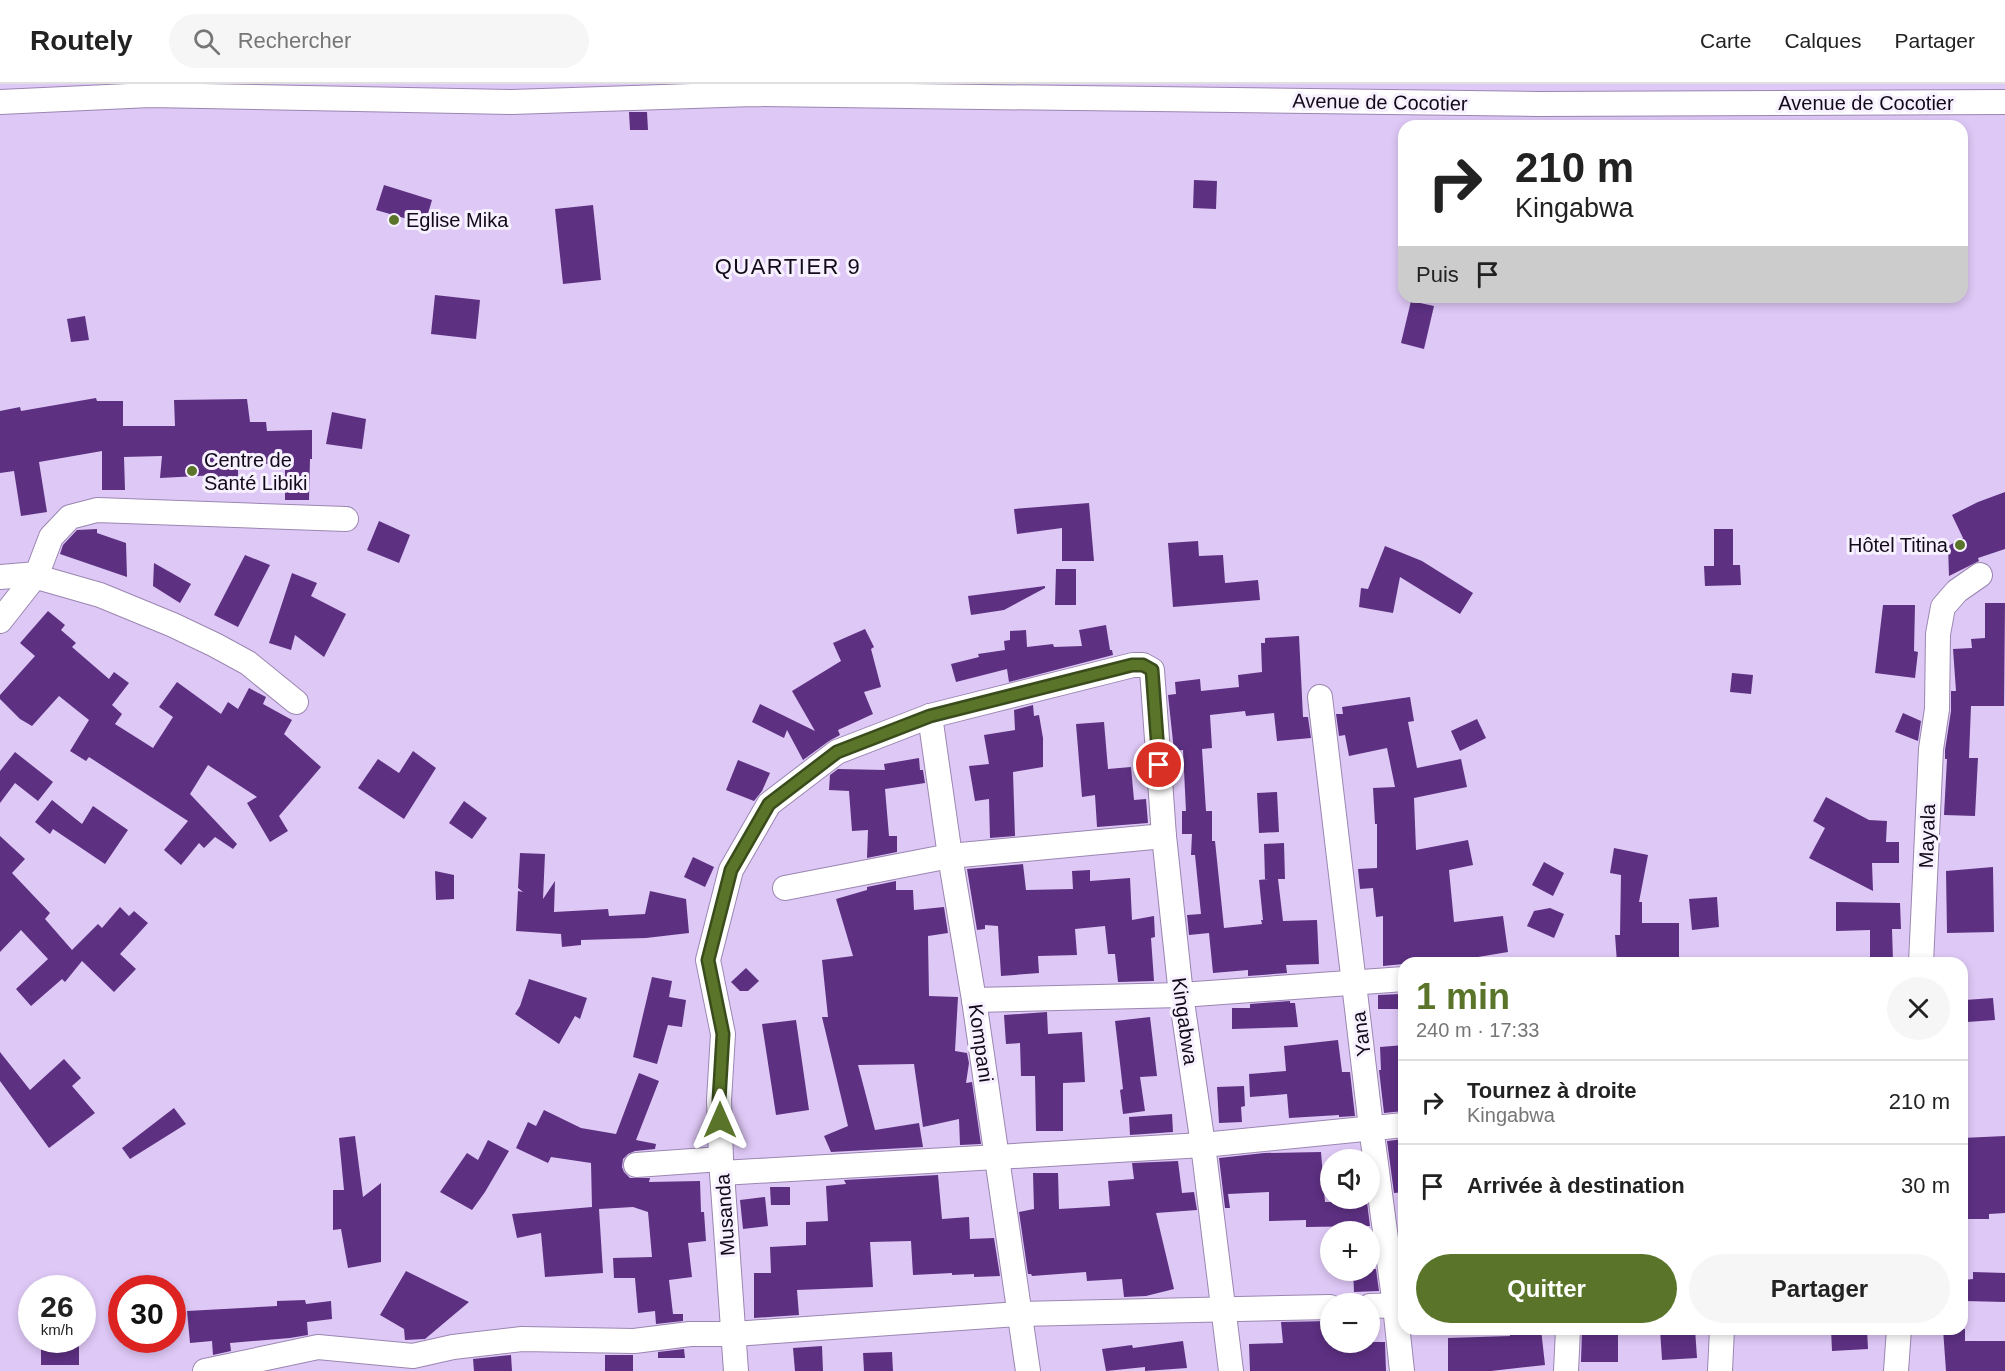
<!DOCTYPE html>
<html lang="fr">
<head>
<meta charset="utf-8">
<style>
  body { margin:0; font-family:Helvetica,sans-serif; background:#f6f6f6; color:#222; height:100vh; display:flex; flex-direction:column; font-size:22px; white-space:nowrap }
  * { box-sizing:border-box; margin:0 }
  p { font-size:20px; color:#767676 }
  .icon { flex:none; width:33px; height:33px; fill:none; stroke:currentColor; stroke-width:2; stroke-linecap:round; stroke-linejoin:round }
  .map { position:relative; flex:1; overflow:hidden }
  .sheet { position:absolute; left:1398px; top:873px; width:570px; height:378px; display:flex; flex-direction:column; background:#fff; border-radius:18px; box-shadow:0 3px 9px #0003 }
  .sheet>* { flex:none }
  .hud { position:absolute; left:1398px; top:36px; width:570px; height:183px; border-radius:18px; box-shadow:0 3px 9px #0003; background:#fff; color:#222; overflow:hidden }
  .controls { position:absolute; left:1320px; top:1065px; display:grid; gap:12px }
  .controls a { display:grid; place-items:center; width:60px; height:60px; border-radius:50%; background:#fff; box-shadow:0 3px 9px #0003; font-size:30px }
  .speed { position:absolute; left:18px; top:1191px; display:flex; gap:12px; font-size:30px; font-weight:700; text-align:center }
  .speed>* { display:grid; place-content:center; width:78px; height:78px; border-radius:50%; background:#fff; box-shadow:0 3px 9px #0003; line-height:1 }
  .speed small { font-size:15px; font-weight:400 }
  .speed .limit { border:9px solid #d22; background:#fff; color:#111 }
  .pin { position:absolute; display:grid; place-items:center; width:51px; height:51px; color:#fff; margin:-26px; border:3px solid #fff; border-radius:50%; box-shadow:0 2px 6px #0007 }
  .me { position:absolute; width:66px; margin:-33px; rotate:0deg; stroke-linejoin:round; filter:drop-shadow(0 0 4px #0008) }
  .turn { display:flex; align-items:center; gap:21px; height:126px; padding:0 18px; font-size:27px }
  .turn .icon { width:78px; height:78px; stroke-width:2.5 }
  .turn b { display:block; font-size:42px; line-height:51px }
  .then { display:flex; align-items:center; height:57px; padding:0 18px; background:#0003; gap:12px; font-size:22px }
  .round { display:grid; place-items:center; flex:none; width:63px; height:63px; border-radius:32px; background:#f6f6f6 }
  .headline { display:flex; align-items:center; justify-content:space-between; height:102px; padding:0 18px }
  h1 { font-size:36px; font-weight:800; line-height:45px; color:#5a7529 }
  .primary-button { display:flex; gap:12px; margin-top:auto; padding:12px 18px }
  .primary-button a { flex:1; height:69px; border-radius:36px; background:#5a7529; color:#fff; font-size:24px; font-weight:800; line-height:69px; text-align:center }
  .primary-button a+a { background:#f6f6f6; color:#222 }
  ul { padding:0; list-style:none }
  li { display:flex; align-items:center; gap:18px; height:84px; padding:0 18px; border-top:2px solid #e0e0e0 }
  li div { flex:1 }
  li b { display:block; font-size:22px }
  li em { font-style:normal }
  header { display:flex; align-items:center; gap:36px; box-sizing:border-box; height:84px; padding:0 30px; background:#fff; border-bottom:2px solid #e0e0e0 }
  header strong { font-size:28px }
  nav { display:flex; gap:33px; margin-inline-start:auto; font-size:21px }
  .search { width:420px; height:54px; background:#f6f6f6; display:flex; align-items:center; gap:15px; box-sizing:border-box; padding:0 21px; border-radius:33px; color:#767676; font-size:22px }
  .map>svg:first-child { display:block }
  .building { fill:#5d3082 }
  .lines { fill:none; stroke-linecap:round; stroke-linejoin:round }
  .street-casing { stroke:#9b86b1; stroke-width:26 }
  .street { stroke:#fff; stroke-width:24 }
  .route-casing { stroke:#3a4c1b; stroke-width:15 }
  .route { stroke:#5a7529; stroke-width:10 }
  .poi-dot { fill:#5a7529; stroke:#f7f1ff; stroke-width:2 }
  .labels { text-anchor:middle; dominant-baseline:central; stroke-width:6; stroke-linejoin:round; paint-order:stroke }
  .street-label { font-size:20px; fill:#120a19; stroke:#f7f1ff }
  .poi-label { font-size:20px; fill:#120a19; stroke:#f7f1ff; text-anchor:start }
  .quarter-label { font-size:22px; letter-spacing:1.5px; fill:#120a19; stroke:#f7f1ff }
</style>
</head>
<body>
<header>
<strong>Routely</strong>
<div class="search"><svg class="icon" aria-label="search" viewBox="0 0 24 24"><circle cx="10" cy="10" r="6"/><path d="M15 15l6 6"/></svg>Rechercher</div>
<nav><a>Carte</a><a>Calques</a><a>Partager</a></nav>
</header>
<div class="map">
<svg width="2005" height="1287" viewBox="0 0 2005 1287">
  <rect width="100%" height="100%" fill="#dec8f6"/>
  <g class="building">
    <path d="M629,28h18l1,18h-18z"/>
    <path d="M1194,96l23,1 -1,28 -23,-1z"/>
    <path d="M384,101l48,15 -7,24 -49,-14z"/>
    <path d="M593,121l8,75 -38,4 -8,-75z"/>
    <path d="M435,211l45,5 -4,39 -45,-5z"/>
    <path d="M1411,217l23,5 -10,43 -23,-6z"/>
    <path d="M85,232l4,24 -18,2 -4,-23z"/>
    <path d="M96,314l1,3h26v25h52l-1,-26 73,-1 3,23h16l1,9 45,-1v29h-2l-1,41h-24v-37l-47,2v24h-20l-1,-14 -57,3 2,-22 -38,1 1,33h-23v-39l-63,11 8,50 -26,4 -7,-45 -14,2v-62l20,-4 1,4z"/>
    <path d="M332,328l34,7 -4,30 -36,-5z"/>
    <path d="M2005,408v57l-27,9 1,3 -30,15 -1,-30 15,-8 -11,-23 26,-13z"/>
    <path d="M1089,419l5,58h-32v-33l-45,6 -3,-25z"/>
    <path d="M379,437l31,14 -11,28 -32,-13z"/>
    <path d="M97,445v4l29,10 1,34 -67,-23 3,-9 14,-15z"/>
    <path d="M1714,445h19v36h7l1,20 -36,1 -1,-20h10z"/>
    <path d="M1198,457l1,15 24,-1 2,28 33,-3 2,20 -87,7 -5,-64z"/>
    <path d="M1385,462l37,15 51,32 -13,21 -60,-37 -7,36 -34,-6 2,-19 7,1z"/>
    <path d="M245,471l25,10 -32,62 -24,-12z"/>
    <path d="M154,479l37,21 -11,19 -27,-17z"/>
    <path d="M1056,485h20v36h-21z"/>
    <path d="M292,489l25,10 -6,13 35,18 -22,43 -29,-22 -4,15 -22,-7z"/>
    <path d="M1045,502v2l-41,22 -33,5 -3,-19z"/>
    <path d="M1985,519h20l-1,103h-33l-2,52h9l-3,58 -31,-1 3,-56h-2v-9l6,-39v-20h5l-3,-42 19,-1 -1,-9 14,-1z"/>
    <path d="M1883,521h32l-1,46 4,1 -3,26 -40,-5z"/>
    <path d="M48,527l17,14 -4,5 15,13 -4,4 37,32 5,-7 15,11 -17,22 10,9 -7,10 38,24 20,-31 -14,-10 18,-25 44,32 7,-12 10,7 11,-21 17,9 -3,7 29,16 -8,14 37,33 -42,49 9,15 -18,11 -23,-39 10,-6 -49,-32 -18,29 47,50 -4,5 -18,-12 -11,11 -5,-5 -18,22 -17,-15 24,-29 -99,-64 -3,4 -16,-10 19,-31 -30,-24 -27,30 -12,-7 -20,-20v-4l35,-39 -15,-13z"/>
    <path d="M1106,541l4,25h2l1,5 -104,27 -2,-13 -51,13 -5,-18 28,-7 -1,-3 27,-4 -1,-9 6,-1v-9l16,-1 1,17 26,-3 1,3 28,-1 -3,-16z"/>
    <path d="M865,545l9,18 -3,2 10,38 -17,5 9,22 -35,16 2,5 -11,6 -26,19 -16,-30 -3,8 -32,-16 8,-18 55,27 -23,-40 49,-30 -8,-18z"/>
    <path d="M1299,552l4,81h5l3,21 -34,3 -3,-28 -28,3 -1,-5 -35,4 2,33 -10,1 4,62h6v30h3l9,87 38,-4 -1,-4h2l-4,-40 9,-1h-3l-1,-35 20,-1 1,36h-7l5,42 34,-1 2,44 -33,1 1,8 -39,3v-6l-35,3 -4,-40 -20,2 -2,-20 14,-1 -6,-59h-4l1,-21h-10v-23h4l-3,-61 -9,1 -6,-56 8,-1 -1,-12 25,-3 1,12 38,-4 -1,-12 24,-3 -1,-29h4v-5z"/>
    <path d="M1732,589l21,2 -2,19 -21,-2z"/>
    <path d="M1410,613l4,24 -6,1 9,46 44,-9 6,28 -53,11 2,52 52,-10 5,25 -24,5 5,52 49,-6 5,36 -36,6 1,3 -17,2h-10l-1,-3 -62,6v-50l-7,1 -3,-29 -13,1 -2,-20 19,-1v-44h-2l-2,-36 22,-1 -8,-39 -38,8 -4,-21 -6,1 -3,-22h7l-1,-7z"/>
    <path d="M1033,621l1,11 5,-1 4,23v29l-30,5 2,64 -25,2 -1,-39 -14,2 -6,-35 20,-2 -5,-29 31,-5 -1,-20z"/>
    <path d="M1903,629l18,8 -3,20 -23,-9z"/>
    <path d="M1477,635l9,19 -26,13 -9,-20z"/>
    <path d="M1104,638l4,47 23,-2 3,33 12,-1 2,24 -51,4 -2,-32 -13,2 -6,-73z"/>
    <path d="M413,667l23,17 -32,51 -46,-31 20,-29 21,14z"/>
    <path d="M15,668l38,30 -15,19 -23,-18 -15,20v-32z"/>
    <path d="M919,674l1,12h3l2,13 -40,6 4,47h8v16l-30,6 1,-28 -16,1 -3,-40 -20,-1 1,-15 8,-6 47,1 -1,-6z"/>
    <path d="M738,676l32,13 -8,18 -8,10 -28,-11z"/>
    <path d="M1277,708l2,40 -20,1 -2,-40z"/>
    <path d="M1826,713l43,23 18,1 -1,21h13v21h-27l1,28 -64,-33 16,-30 -12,-7z"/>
    <path d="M52,716l30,24 11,-18 35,24 -23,34 -52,-35 -3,5 -15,-12z"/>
    <path d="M464,717l23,17 -15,21 -23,-16z"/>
    <path d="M0,752l25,23 -13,14 38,40 -5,6 27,31 26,-26 4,4 18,-21 9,9 5,-5 14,12 -28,31 16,15 -22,23 -32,-31 -17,21 -3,-3 -31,27 -15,-17 32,-30 -27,-29 -21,22z"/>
    <path d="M1614,764l34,7 -9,47h3v21h37v40h-62l-2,-28h5l1,-60 -11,-2z"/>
    <path d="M520,769l25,1 -2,45 12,-18 -1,31 54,-3 1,7 36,-2 5,-23 36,8 3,34 -43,5 -65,2v5l-19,2 -1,-13 -45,-3 2,-40 5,1 -5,-4z"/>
    <path d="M693,773l21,10 -9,20 -21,-10z"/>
    <path d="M1544,778l20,11 -11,23 -21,-11z"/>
    <path d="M1023,780l3,26 47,-1 -1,-18 18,-1v11l40,-3 2,42 22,-4 1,21 -4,1 3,43 -36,1 -3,-28h-7l-3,-28 -30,3 2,26 -39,1 1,17 -38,3 -3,-50 -13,-1v4l-8,1 -10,-61z"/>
    <path d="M1993,783l1,65 -47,1 -1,-62z"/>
    <path d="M435,787l19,4v24l-18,1z"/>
    <path d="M896,797v9h17l1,20 30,-3 4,26 -20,3 1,60 29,1 -3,54 12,2 2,10 -3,20 6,-1 9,62 -21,1 -1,-26 -36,8 -9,-63 -56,1 17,65 44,-7 4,24 -92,5 -7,-16 24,-10 -26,-109h6l-6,-57 31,-4 -17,-57 31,-9v-3z"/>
    <path d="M1717,813l2,30 -27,3 -3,-31z"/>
    <path d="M1836,818l64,1 1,26h-9l1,32 -23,1v-32l-34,1z"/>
    <path d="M1550,824l14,6 -10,24 -27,-12 7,-15z"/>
    <path d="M746,884l13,13 -11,10h-8l-9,-9z"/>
    <path d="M652,893l20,4 -3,16 17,3 -4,27 -14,-2 -11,39 -24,-7z"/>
    <path d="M529,895l58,19 -7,21 -5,-3 -16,28 -44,-30 5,-8z"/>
    <path d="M1400,910v15h-22v-14z"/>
    <path d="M1993,914l2,22 -28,2 -2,-22z"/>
    <path d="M1290,917v2h5l3,24 -66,2v-21h18v-4z"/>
    <path d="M1047,928l1,22 34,-2 3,50 -22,1v48h-27l-1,-55h-14l-1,-33 -14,1 -2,-29z"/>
    <path d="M1150,933l7,59 -17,1 5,34 -22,3 -3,-24 3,-1 -8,-68z"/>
    <path d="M796,936l13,90 -33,5 -14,-91z"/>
    <path d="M1338,956l4,32h8l5,44 -16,1v-2l-50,3 -2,-24 -37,3 -1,-23 37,-3 -2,-25z"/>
    <path d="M1404,961v66l-20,2 -5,-43h2l-1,-23z"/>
    <path d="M0,968l30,38 34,-31 17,19 -9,8 23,27 -46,35 -49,-67z"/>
    <path d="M639,989l20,8 -23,59 20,4 -1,5 -20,2 -7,3 -5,5 -1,8 2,5 6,6h20l-1,4 51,-1 1,31h3l2,29 -18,2 4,34 -23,3 4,34h10v7l-27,3 -1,-13 -17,2 -3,-35h-21l-1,-20 39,-1 -4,-45 -15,-5 -34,2 4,64 -58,4 -4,-44 -24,5 -5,-24 80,-7 -1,-44 -40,-6 -3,6 -32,-15 12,-26 8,4 8,-16 37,18 35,6z"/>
    <path d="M1244,1002l1,20 -4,1 1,15 -23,1 -2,-36z"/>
    <path d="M174,1024l12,16 -56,35 -8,-11z"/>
    <path d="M1172,1030l1,18 -43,3 -1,-18z"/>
    <path d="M355,1052l8,61 18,-14v79l-33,6 -7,-39 -8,1v-40h11l-5,-52z"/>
    <path d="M2005,1052v77l-16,1v5h-27v-81z"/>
    <path d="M1404,1055v53l-10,1 -7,-52z"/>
    <path d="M488,1056l21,11 -24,41 -13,18 -32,-18 27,-39 11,7z"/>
    <path d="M1321,1068l4,50h42l3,24 -64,1v-7l-37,1v-29l-41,2 2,14h-5l-6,-50 45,-5z"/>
    <path d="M1178,1077l4,32 12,-1 3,18 -41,3 18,76 -28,7 -22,1 -2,-18 -35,2 -1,-9 -54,4 -1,-2h-3l-9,-62 15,-3 -1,-36h25l1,36 51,-3 -2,-25 26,-2 -2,-16z"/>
    <path d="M938,1091l4,44 27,-2 1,22 24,-1 6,38 -26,1v-3l-22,1v-2l-39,2 -2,-34 -41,1 3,45 -76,3 2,25 -45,3v-45h17l-1,-26 36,-2v-23l22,-1 -2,-35 20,-2 -2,-4z"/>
    <path d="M770,1103h20v18h-19z"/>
    <path d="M765,1113l3,29 -25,3 -3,-29z"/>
    <path d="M1370,1185h6l3,22 -25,1 -1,-22z"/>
    <path d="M406,1187l63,31 -44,37 -20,1 -1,-11 -24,-14z"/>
    <path d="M1973,1188l32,1v29l-40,-1 -1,-21 9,-1z"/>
    <path d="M305,1216l1,4 25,-3 1,18 -25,3 1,13 -18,3 -60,5 1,8 -18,4 -1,-14 -22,2 -3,-32 90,-5v-5z"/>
    <path d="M1330,1237v21h55l1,29h-136l-1,-27 34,-1 -2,-21z"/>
    <path d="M1525,1245h16l4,36 -54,6h-43v-33l62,-2v-5z"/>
    <path d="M1582,1245h36v33h-37z"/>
    <path d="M1660,1245h35l2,29 -35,2z"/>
    <path d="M1831,1245h36l1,20 -36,2z"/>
    <path d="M1943,1245h22v12h40v30h-59z"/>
    <path d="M79,1257v24h-38v-23z"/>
    <path d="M1183,1257l4,27 -42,3v-4l-39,4 -4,-22 30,-4 1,3z"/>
    <path d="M822,1262l1,25h-28l-2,-23z"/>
    <path d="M684,1265l1,9h-27v-6z"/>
    <path d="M892,1268l1,19h-29l-1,-18z"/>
    <path d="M511,1271l1,16h-38l-1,-12z"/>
    <rect x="605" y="1271" width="28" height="16"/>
  </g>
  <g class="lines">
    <defs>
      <g id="street">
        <path d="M0,18l150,-7 362,7 241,-8 784,10 468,-2"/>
        <path d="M0,493l37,-3 14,-37 19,-20 27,-7 249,9"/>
        <path d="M0,537l37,-47 7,5 56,16 73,30 42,20 33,18 48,39"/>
        <path d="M1320,613l51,430 24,179 7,65"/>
        <path d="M930,632l20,140 24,144 54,371"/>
        <path d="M785,804l165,-32 214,-20"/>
        <path d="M1921,879l10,-214 6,-40 1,-75 5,-27 14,-16 23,-16"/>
        <path d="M974,916l207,-5 223,-16"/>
        <path d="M636,1081l85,-6"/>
        <path d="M722,1089l481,-28 201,-20"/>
        <path d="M1370,1222l34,-1"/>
        <path d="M205,1287l113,-24 95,9 40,-9 69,-8 112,2 56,-7h44l285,-20 311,-7"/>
        <path d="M736,1287l-15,-212 -2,-59 4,-66 -15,-74 23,-90 38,-66 68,-52 93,-36 203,-51h10l9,5 12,166 17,159 22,150 28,226"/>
        <path d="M1566,1287l2,-42"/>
        <path d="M1720,1287l2,-42"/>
        <path d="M1896,1287l3,-42"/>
      </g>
    </defs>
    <use href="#street" class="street-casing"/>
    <use href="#street" class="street"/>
  </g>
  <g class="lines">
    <defs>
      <path id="route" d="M720,1036l-1,-20 4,-66 -15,-74 23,-90 38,-66 68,-52 93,-36 202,-51h11l9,5 7,95"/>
    </defs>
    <use href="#route" class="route-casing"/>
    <use href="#route" class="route"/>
  </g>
  <g class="poi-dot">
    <circle cx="394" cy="136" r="6"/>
    <circle cx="192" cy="387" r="6"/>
    <circle cx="1960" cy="461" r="6"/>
  </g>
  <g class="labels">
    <g class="street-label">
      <text transform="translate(1380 18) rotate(1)">Avenue de Cocotier</text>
      <text x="1866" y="19">Avenue de Cocotier</text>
      <text transform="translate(1927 752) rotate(-88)">Mayala</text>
      <text transform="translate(1185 937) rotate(82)">Kingabwa</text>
      <text transform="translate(1361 950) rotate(-97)">Yana</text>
      <text transform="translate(981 959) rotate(82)">Kompani</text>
      <text transform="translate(725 1131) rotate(-94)">Musanda</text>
    </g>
    <g class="poi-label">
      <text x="406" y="136">Eglise Mika</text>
      <text x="204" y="376">Centre de<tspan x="204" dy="23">Santé Libiki</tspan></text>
      <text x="1948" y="461" text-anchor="end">Hôtel Titina</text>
    </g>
    <g class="quarter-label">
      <text x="788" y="182">QUARTIER 9</text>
    </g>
  </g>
</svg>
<div class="controls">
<a><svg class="icon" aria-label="sound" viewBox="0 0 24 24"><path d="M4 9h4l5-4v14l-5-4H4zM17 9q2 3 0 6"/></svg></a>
<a>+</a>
<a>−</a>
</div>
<div class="speed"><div>26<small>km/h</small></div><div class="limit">30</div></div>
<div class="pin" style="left:1159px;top:681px;background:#d93025"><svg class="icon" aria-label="arrive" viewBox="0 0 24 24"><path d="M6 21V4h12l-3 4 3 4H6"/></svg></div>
<svg class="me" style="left:720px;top:1036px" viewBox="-20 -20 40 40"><path d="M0-17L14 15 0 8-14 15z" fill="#5a7529" stroke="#fff" stroke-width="4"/></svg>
<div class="hud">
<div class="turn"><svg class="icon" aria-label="right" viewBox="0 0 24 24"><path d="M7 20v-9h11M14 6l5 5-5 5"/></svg><div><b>210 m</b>Kingabwa</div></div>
<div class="then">Puis<svg class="icon" aria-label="arrive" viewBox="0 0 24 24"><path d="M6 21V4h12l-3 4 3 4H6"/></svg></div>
</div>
<section class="sheet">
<div class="headline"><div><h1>1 min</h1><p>240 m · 17:33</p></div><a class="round"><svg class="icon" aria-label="close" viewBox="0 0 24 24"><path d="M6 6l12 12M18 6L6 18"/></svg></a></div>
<ul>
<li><svg class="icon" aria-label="right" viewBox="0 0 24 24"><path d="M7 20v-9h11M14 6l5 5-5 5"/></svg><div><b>Tournez à droite</b><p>Kingabwa</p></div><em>210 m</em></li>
<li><svg class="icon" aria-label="arrive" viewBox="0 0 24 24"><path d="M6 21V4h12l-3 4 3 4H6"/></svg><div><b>Arrivée à destination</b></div><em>30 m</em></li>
</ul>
<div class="primary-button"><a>Quitter</a><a>Partager</a></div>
</section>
</div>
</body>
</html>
